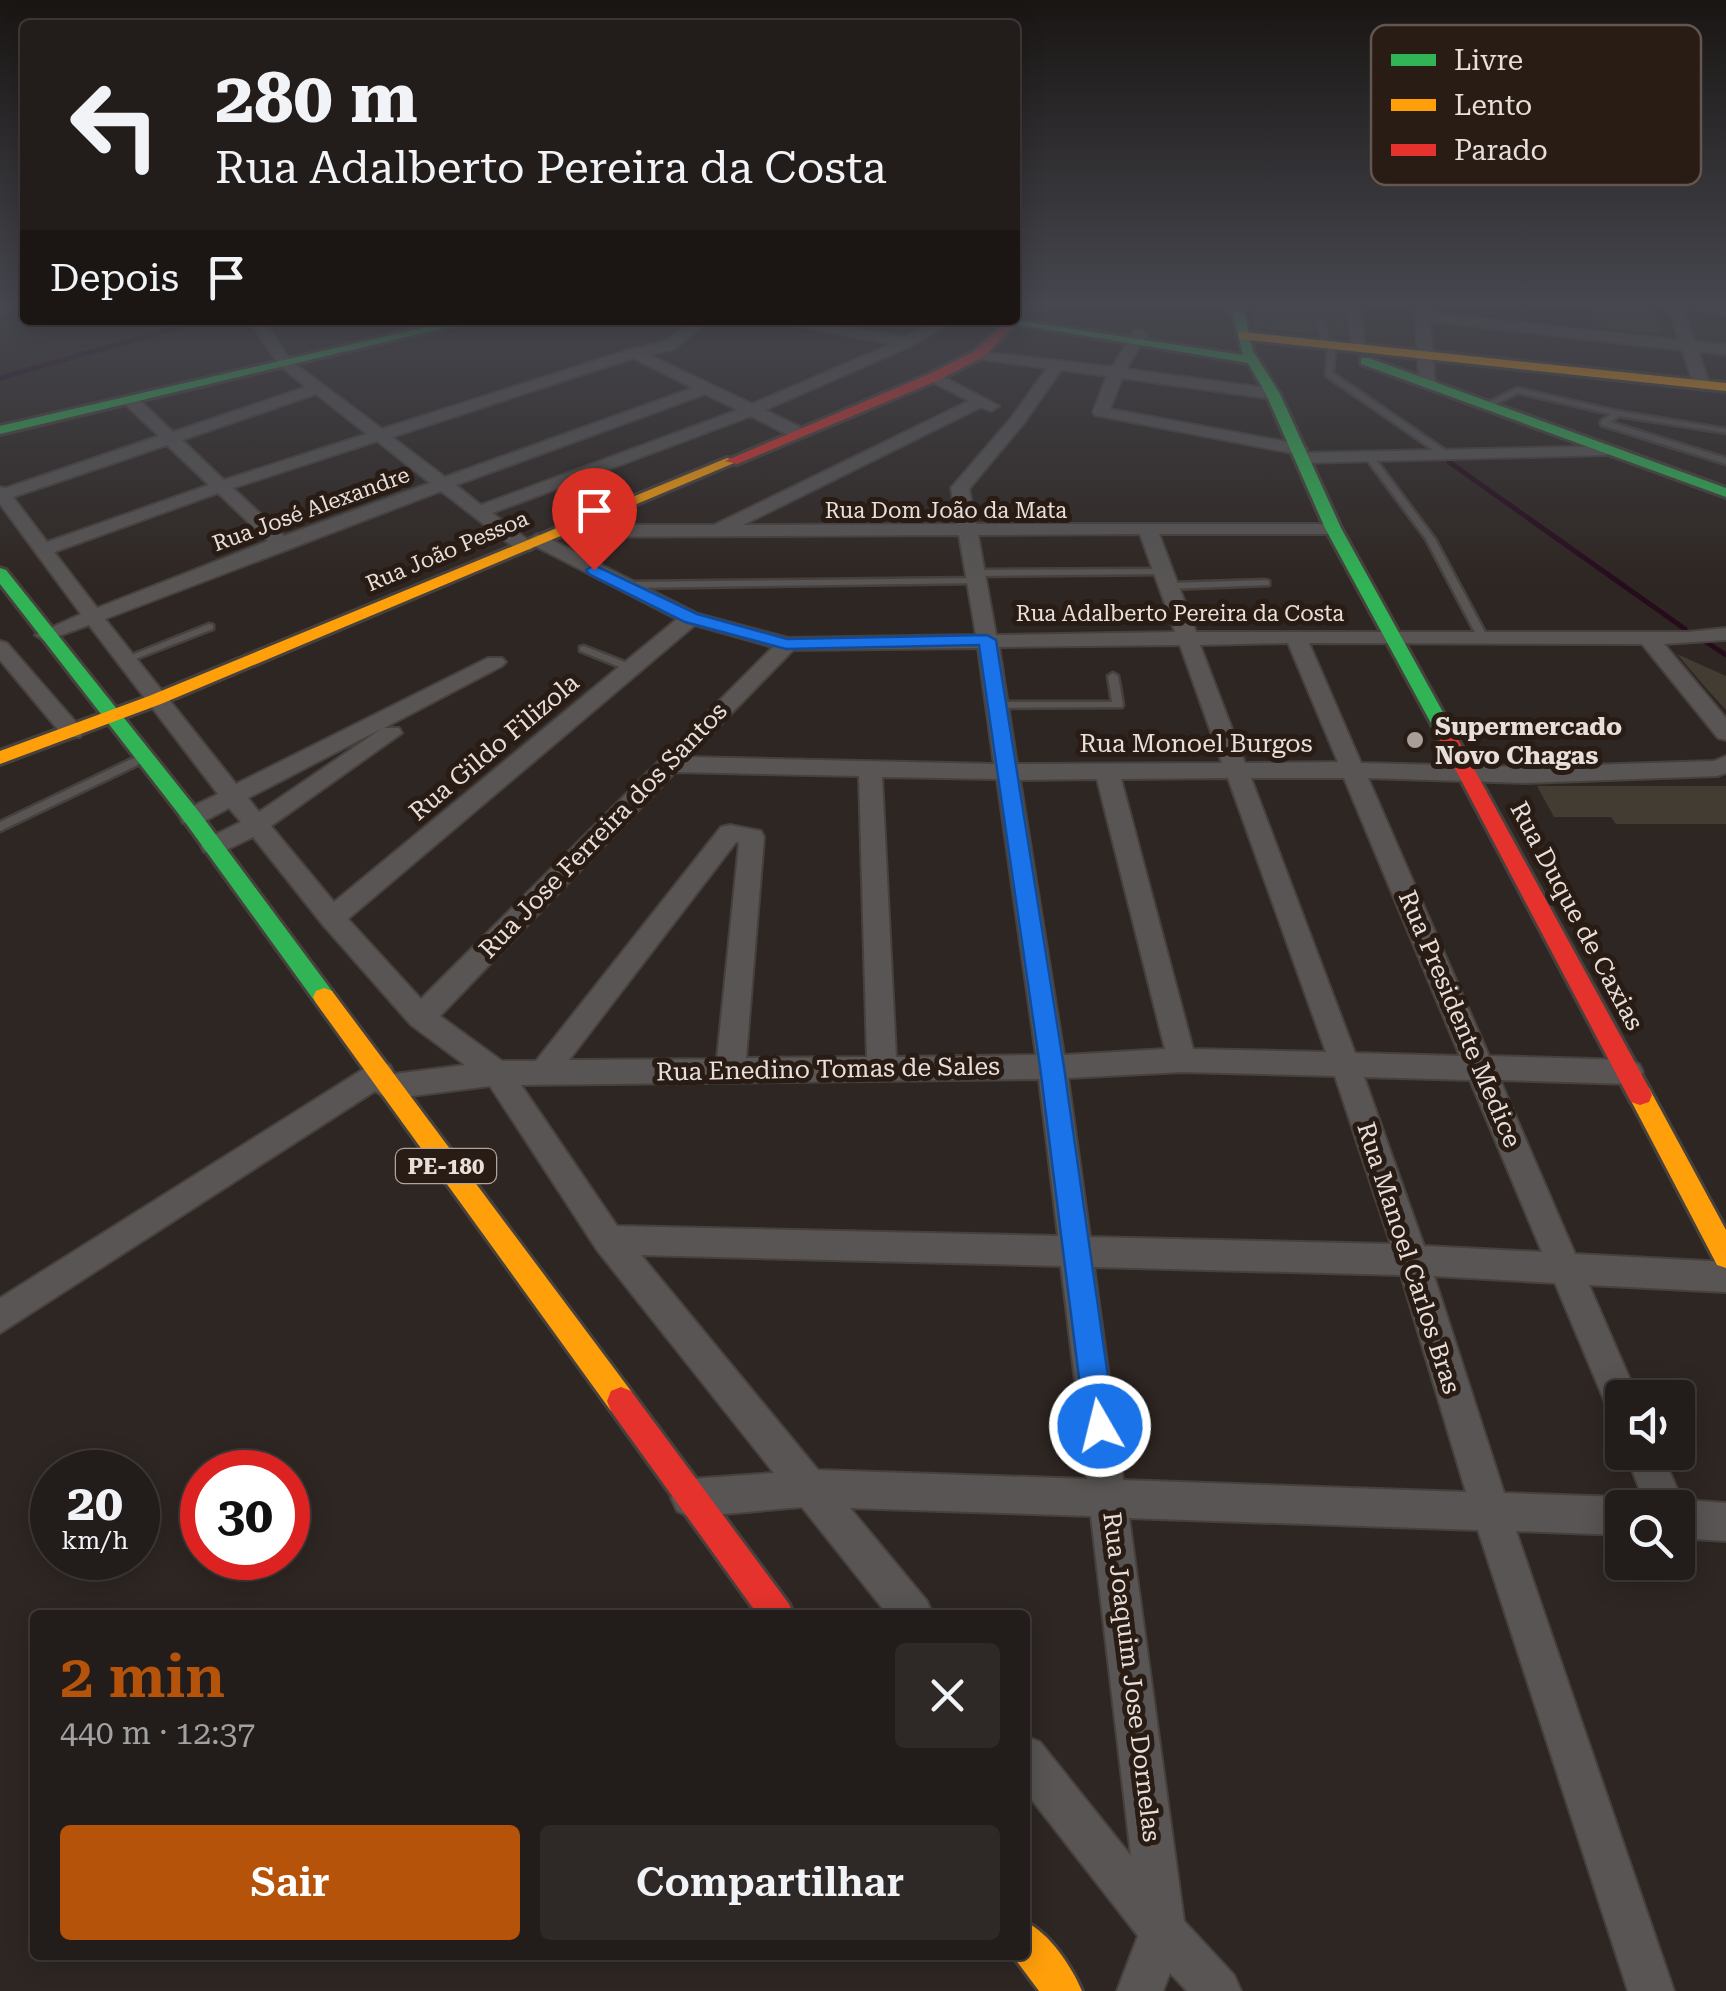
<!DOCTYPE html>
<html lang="pt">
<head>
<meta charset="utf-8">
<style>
  body { margin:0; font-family:"Roboto Serif",serif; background:#2e2927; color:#f1f3f6; height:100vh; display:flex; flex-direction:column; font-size:38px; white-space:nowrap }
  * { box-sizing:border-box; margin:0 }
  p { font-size:32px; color:#a2a1a2 }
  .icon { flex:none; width:55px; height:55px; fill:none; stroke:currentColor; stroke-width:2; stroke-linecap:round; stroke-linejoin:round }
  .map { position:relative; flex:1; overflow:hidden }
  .drawer { position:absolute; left:30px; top:1610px; width:1000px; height:350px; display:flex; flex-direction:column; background:#221c1a; border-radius:10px; box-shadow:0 5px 25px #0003,0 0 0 2px #3f3a39 }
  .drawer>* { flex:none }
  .guide { position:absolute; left:20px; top:20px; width:1000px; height:305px; border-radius:10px; box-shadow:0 5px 25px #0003,0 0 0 2px #3f3a39; background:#221c1a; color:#f1f3f6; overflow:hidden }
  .tools { position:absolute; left:1605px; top:1380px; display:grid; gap:20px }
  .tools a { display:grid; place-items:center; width:90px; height:90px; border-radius:10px; background:#221c1a; box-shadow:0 5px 25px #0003,0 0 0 2px #3f3a39; font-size:50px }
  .speed { position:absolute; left:30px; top:1450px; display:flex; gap:20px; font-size:50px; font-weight:700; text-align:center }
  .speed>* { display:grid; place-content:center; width:130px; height:130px; border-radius:50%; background:#221c1a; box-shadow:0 5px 25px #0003,0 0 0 2px #3f3a39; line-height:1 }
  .speed small { font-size:25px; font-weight:400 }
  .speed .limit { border:15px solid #d22; background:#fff; color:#111 }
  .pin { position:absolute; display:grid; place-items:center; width:85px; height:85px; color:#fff; margin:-102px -42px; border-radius:50% 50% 50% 0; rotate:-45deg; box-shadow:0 0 10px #0007 }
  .pin .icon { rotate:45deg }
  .me { position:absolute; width:110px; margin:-55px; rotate:352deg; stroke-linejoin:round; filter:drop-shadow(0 0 8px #0008) }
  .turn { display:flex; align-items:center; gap:35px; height:210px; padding:0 30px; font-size:45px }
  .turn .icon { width:130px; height:130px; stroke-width:2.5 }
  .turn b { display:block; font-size:70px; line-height:85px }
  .then { display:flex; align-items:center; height:95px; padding:0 30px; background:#0003; gap:20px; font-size:38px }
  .round { display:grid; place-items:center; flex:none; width:105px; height:105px; border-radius:10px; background:#2e2927 }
  .headline { display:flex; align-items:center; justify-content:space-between; height:170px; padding:0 30px }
  h1 { font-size:60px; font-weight:600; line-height:75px; color:#b45309 }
  .primary-button { display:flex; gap:20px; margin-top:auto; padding:20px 30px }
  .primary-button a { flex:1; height:115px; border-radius:10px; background:#b45309; color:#fff; font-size:40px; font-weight:600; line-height:115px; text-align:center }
  .primary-button a+a { background:#2e2927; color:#f1f3f6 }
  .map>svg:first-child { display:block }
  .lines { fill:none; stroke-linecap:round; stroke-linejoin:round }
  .stream { stroke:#260b1d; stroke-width:5 }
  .building { fill:#423c33 }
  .lane-casing { stroke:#47413d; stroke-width:5 }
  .street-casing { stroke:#47413d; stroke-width:4 }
  .fast-casing { stroke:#47413d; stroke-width:6 }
  .slow-casing { stroke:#47413d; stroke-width:6 }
  .jam-casing { stroke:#47413d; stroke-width:6 }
  .lane { fill:#585554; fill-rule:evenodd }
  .street { fill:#585554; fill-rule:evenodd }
  .fast { fill:#30b455; fill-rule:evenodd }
  .slow { fill:#ff9f0a; fill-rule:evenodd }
  .jam { fill:#e5322d; fill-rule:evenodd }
  .route { fill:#1a73e8; stroke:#114b97; stroke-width:2.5 }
  .poi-dot { fill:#a89e9a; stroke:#291c14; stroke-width:4 }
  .labels { text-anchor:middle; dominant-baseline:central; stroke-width:10; stroke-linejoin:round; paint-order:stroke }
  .far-street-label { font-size:22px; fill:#e9dfda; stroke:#291c14 }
  .shield { fill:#291c14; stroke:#afa49f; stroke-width:2.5 }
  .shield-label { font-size:22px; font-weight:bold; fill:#e9dfda }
  .poi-label { font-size:25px; font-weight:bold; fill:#e9dfda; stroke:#291c14; text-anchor:start }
  .street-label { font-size:25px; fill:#e9dfda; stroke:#291c14 }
  .key { fill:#291c14; stroke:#63564f; stroke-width:2.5 }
  .key-label { font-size:28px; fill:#e9dfda }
</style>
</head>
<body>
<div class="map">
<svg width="1726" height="1991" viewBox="0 0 1726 1991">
  <rect width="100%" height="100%" fill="#2e2622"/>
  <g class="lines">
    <g class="stream">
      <path d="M0,378l203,-58"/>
      <path d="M1449,462l236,167"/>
      <path d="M1706,642l20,13"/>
    </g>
  </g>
  <g class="building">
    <path d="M1250,307h93l4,30 -16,-1 -2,-16 -6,-4 -9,3 2,15 -61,-6z"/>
    <path d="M1591,307l62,1 9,26 -69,-7z"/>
    <path d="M1677,654l49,22v34l-20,-22z"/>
    <path d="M1537,786h189v38h-110l-5,-7h-57z"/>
  </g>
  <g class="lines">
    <defs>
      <g id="lane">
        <path d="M1321,319l4,2 4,22 -4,2 -4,-2 -4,-22z"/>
        <path d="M1328,347l7,2 -2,24 115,79v4h-6l-116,-80z"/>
        <path d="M1517,388l100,23 109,18v4l-107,-17 -9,6 116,36v6l-125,-39v-4l10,-7 -93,-21 -28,14 -7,-2z"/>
        <path d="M1365,453h6l64,86 53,99 -1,2 -4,1 -5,-3 -52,-99 -61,-82z"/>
        <path d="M1164,569l3,1v4l-192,2 -5,-3 5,-3z"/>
        <path d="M977,578l3,1v4l-356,5 -5,-3 5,-3z"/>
        <path d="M1266,580l3,1v4l-100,4 -5,-3 5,-3z"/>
        <path d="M209,624l4,1v4l-85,33h-8l-1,-2z"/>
        <path d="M584,646l51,20 1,2 -5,3 -4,-1 -47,-19v-4z"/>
        <path d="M1113,673l5,3 5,29 -1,2 -126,1 -5,-3 5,-3h116l-4,-26z"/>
        <path d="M142,754l4,1v6l-146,70v-9z"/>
      </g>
      <g id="street">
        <path d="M0,307h20l-20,7z"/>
        <path d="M1346,307h14l5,42 -13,-3z"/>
        <path d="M1415,307h14l1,6 249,27 -11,-33h14l13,35 31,3v10l-28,-4 12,34 -8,5 -8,-5 -12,-35 -252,-29 5,63 -8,5 -8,-5z"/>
        <path d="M249,320h14l27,40 92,69 247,-79 35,-8 31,-22h16l-37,29 -25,6 103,49 140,-60 -127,-24h34l106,17 34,-17h18l-44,25 -148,65 37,18v8h-12l-39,-20 -259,97 36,27 9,-6 7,2 154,78 90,24 188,-3 -17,-100 -400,2 -9,-6 9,-6h155l255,-124 -41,-21v-6l6,-2 65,34 -8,5 -10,-4 -238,118 214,-1 -6,-36 61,-71 35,-49 -68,-9 -5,-2v-6l138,16 23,-36 5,-1 7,4 -21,35 147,20 8,5 -8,5 -151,-21 -12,31 188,35 9,5 -4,4 309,-7 3,4 -9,5 -304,8 -9,-5 4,-4 -202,-39 -2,-3 14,-36 -46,-6 -37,53 -55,66 7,35h364v8l-7,2h-174l37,98h492l38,-4v12l-62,4 62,74v22l-8,-2 -76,-94 -333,-1 52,120 165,4 188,-6 12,-5v17l-9,3 -191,7 -158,-5 121,278 140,4 10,4 4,8 -4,8 -10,4 -129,-4 75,174 151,8v30l-137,-7 49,113h-16v22l-12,-6 -55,-131 -121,-7 70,217 118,4 15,11h-15v27l-106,-4 158,460h-46l-150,-461 -349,-12 55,403 50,54 7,16h-54l-17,-18 -7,18h-46l21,-55 -113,-145v-55l15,6 91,114 -40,-340 -241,-8 77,93 6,14h-45l-86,-108 -112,10 -13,-6 -6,-13 6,-13 13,-6 84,-6 -177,-223 -107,-164 -102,13 -13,-8 -375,242v-35l370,-233 10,-4 10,4 4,9 71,-9 -54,-40 -88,-100 -70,-88 -31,15h-18l-3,-6 3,-6 37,-18 -12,-14 -28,15h-18l-3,-6 3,-6 35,-17 -129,-169 -44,16 -10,-6 46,-21 -81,-110v-17l6,1 153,-52 -35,-33v-6h12l37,35 133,-45 -26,-21zM633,358l60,30 -248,89 -53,-40zM316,394l51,40 -143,46 -42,-40zM705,394l33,16 -257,95 -25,-20zM377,441l53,42 -146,53 -51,-48zM167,445l42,40 -162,57 -34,-45zM441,491l76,59h14l2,-5 144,74 -343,283 -63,-76 131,-93 -3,-5h-15l118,-62 4,-4 -4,-4h-14l-252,126 -131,-165zM218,493l50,48 -171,67 -43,-56zM1140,534l35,98 -179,3 -18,-100zM695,625l78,22 -352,352 -73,-80zM1288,643l50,119 -93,1 -45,-118zM1180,645l42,118 -205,1 -18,-117zM978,648l16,116 -305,-7 104,-107zM381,729l-122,83 -11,-14zM675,772l184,4 8,281 -121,1 18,-221 -3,-6 -31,-6 -9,2 -185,234h-34l-62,-45zM882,777l115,2 39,276 -140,2zM1228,778l98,274 -133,-3 -72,-270zM1251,778h93l116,278 -105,-3zM1097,779l68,270 -101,6 -44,-275zM736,842l3,1 -22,216 -148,1zM1182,1072l153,4 56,168 -301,-7 -22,-159zM1364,1077l106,3 72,172 -118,-6zM1039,1079l19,157 -441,-10 -96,-141zM641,1255l420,11 26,213 -269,-9zM1094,1267l307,8 65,217 -343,-12z"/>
        <path d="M0,641l7,2 73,84 3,5 -3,5h-16l-64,-77z"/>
        <path d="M1625,1452h36l21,48 44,3v38l-48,-3v-30h-31z"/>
      </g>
      <g id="fast">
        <path d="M1231,307h12l10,44 27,43 61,134 109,197 -3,4 -6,2 -9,-6 -107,-197 -59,-134 -18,-31 -240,-40 7,-3 228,35z"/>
        <path d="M1693,307h33v7z"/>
        <path d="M456,320h21l-477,114v-8z"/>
        <path d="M1361,358h8l357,130v9l-365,-133z"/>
        <path d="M0,568l6,2 193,242 133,179 3,6 -3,6h-16l-131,-181 -185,-238z"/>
      </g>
      <g id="slow">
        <path d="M1243,332l483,51v8l-487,-52v-6z"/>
        <path d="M727,458l12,3 -578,243 -161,60v-13l149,-55z"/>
        <path d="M324,988l8,3 299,400 4,10 -4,10 -10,4 -10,-4 -295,-408 -3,-6 3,-6z"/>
        <path d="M1640,1085l9,3 77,142v38l-9,-3 -89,-170 3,-7z"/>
        <path d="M1025,1922c24,10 47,45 57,69h-43l-27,-36h13z"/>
      </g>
      <g id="jam">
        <path d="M1008,320l10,3 -35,34 -44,23 -202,84 -12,-3 204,-87 46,-23z"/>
        <path d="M1441,719l9,6 199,363 3,7 -3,7 -9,3 -9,-3 -199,-377z"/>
        <path d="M621,1387l10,4 158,213 5,11h-36l-147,-204 -4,-10 4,-10z"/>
      </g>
    </defs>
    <use href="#lane" class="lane-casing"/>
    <use href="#street" class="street-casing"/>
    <use href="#fast" class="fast-casing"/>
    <use href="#slow" class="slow-casing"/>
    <use href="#jam" class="jam-casing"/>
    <use href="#lane" class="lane"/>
    <use href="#street" class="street"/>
    <use href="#fast" class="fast"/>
    <use href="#slow" class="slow"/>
    <use href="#jam" class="jam"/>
  </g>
  <linearGradient id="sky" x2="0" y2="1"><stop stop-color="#191513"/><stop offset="0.52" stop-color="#46474f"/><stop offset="1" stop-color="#46474f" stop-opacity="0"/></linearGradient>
  <rect width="1726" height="585" fill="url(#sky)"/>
  <path class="route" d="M594,565l103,49 90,25 200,-4 9,5 68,427 51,359 -5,11 -10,4 -11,-4 -4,-11 -45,-359 -61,-422 -193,4 -101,-27 -96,-48 -3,-4z"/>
  <circle class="poi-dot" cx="1415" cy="740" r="10"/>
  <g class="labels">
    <g class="far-street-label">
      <text transform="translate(311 509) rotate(-20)">Rua José Alexandre</text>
      <text x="946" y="510">Rua Dom João da Mata</text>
      <text transform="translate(447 551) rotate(-23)">Rua João Pessoa</text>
      <text x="1180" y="613">Rua Adalberto Pereira da Costa</text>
    </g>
    <rect class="shield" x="396" y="1149" width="100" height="34" rx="8"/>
    <g class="shield-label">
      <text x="446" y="1166">PE-180</text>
    </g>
    <g class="poi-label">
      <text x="1435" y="726">Supermercado<tspan x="1435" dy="29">Novo Chagas</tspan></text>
    </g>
    <g class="street-label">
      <text x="1196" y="743">Rua Monoel Burgos</text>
      <text transform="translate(494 747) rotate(-40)">Rua Gildo Filizola</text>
      <text transform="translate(603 830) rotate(-46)">Rua Jose Ferreira dos Santos</text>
      <text transform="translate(1577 916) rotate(62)">Rua Duque de Caxias</text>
      <text transform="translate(1460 1019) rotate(67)">Rua Presidente Medice</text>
      <text transform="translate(828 1069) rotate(-1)">Rua Enedino Tomas de Sales</text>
      <text transform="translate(1409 1258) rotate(72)">Rua Manoel Carlos Bras</text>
      <text transform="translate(1132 1677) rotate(83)">Rua Joaquim Jose Dornelas</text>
    </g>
  </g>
  <rect x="1371" y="25" width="330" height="160" rx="15" class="key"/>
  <rect x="1391" y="54" width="45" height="12" fill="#30b455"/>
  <rect x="1391" y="99" width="45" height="12" fill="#ff9f0a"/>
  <rect x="1391" y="144" width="45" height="12" fill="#e5322d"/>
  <g class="key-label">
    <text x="1454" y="70">Livre</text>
    <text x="1454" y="115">Lento</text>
    <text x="1454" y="160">Parado</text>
  </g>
</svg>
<div class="tools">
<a><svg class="icon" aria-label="sound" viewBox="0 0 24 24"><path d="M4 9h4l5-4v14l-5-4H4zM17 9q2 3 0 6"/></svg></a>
<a><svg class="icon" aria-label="search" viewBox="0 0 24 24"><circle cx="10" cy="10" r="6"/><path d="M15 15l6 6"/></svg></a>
</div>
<div class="speed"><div>20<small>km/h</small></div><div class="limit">30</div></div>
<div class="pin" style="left:594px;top:570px;background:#d93025"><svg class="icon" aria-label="arrive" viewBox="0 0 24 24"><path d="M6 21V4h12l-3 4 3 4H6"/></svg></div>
<svg class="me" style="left:1100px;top:1426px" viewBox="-20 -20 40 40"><circle r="17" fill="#1a73e8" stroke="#fff" stroke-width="3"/><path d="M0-11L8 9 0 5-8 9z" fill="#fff"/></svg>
<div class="guide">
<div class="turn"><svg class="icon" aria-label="left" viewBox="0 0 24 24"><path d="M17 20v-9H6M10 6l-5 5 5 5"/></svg><div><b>280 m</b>Rua Adalberto Pereira da Costa</div></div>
<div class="then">Depois<svg class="icon" aria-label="arrive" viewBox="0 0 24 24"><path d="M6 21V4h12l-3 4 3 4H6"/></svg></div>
</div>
<section class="drawer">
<div class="headline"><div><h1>2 min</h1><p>440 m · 12:37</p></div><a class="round"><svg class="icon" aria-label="close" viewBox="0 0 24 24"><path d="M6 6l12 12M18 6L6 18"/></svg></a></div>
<div class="primary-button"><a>Sair</a><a>Compartilhar</a></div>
</section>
</div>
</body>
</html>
